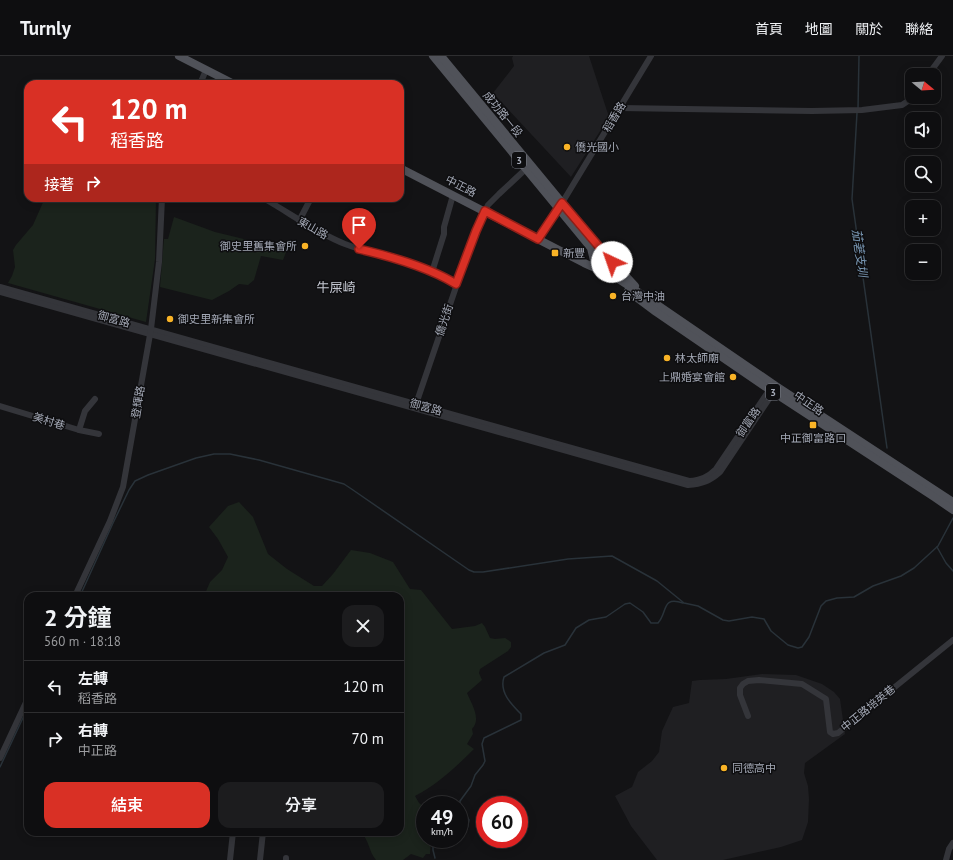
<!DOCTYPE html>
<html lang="zh-TW">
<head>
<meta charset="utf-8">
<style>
  body { margin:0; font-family:"PT Sans","Noto Sans TC",sans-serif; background:#1c1c1e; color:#f1f3f6; height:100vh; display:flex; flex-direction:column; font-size:15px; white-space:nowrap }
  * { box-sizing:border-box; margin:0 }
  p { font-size:13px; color:#9b9c9f }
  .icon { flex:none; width:22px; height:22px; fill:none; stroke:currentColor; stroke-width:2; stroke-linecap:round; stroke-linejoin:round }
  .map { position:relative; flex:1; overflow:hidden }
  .details { position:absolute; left:24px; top:536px; width:380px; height:244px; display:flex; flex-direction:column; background:#0e0e10; border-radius:12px; box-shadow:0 2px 10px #0003,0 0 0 1px #2e2e30 }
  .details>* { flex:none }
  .top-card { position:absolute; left:24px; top:24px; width:380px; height:122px; border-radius:12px; box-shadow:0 2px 10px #0003,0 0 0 1px #2e2e30; background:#d93025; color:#fff; overflow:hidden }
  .needle { width:26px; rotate:108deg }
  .controls { position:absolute; left:905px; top:12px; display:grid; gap:8px }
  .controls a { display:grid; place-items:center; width:36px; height:36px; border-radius:8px; background:#0e0e10; box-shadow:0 2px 10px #0003,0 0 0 1px #2e2e30; font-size:20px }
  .speed { position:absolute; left:416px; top:740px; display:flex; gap:8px; font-size:20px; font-weight:700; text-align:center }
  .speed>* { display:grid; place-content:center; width:52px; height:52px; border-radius:50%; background:#0e0e10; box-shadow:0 2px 10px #0003,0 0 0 1px #2e2e30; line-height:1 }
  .speed small { font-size:10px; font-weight:400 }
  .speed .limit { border:6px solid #d22; background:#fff; color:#111 }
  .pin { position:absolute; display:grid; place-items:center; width:34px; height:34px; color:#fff; margin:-41px -17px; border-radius:50% 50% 50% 0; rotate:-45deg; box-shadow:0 0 4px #0007 }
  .pin .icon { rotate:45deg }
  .me { position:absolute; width:44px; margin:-22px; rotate:318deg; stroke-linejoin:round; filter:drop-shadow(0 0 3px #0008) }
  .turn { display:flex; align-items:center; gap:14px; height:84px; padding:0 20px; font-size:18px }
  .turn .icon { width:52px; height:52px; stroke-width:2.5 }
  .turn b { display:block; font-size:28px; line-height:34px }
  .then { display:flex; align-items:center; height:38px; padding:0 20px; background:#0003; gap:8px; font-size:15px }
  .round { display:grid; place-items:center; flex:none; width:42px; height:42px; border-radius:12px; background:#1c1c1e }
  .headline { display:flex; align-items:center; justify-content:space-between; height:68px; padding:0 20px }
  h1 { font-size:24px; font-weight:600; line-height:30px }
  .cta { display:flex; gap:8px; margin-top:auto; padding:8px 20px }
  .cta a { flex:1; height:46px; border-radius:12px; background:#d93025; color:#fff; font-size:16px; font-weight:600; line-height:46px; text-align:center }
  .cta a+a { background:#1c1c1e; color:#f1f3f6 }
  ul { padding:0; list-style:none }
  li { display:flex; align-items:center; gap:12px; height:52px; padding:0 20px; border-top:1px solid #2e2e30 }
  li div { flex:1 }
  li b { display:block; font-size:15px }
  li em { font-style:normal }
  header { display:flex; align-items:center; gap:24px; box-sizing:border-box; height:56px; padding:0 20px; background:#0e0e10; border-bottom:1px solid #2e2e30 }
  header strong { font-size:19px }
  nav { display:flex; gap:22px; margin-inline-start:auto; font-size:14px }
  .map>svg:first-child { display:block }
  .built { fill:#1f1f22 }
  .green { fill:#1b231c }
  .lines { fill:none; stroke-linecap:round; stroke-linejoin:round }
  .stream { stroke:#293239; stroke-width:1.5 }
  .minor { stroke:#34353a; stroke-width:6 }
  .major { stroke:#505259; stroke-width:8 }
  .route-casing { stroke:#8d1f18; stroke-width:10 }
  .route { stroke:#d93025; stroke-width:7 }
  .poi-dot { fill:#f9b326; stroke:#0e0e10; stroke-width:1.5 }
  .labels { text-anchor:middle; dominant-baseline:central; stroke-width:3; stroke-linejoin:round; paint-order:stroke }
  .shield { fill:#0e0e10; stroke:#777a84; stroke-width:1 }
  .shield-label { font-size:10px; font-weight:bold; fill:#a4a9b6 }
  .street-label { font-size:11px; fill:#a4a9b6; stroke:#0e0e10 }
  .poi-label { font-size:11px; fill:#a4a9b6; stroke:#0e0e10; text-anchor:start }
  .water-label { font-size:12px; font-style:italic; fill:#7997b3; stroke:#0e0e10 }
  .quarter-label { font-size:13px; fill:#c5c8d2; stroke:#0e0e10 }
</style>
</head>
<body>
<header>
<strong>Turnly</strong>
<nav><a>首頁</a><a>地圖</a><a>關於</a><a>聯絡</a></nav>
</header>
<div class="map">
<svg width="953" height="804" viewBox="0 0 953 804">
  <rect width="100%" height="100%" fill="#131315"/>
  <g class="built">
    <path d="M513,0h76l20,61 -38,60 -78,-84 21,-27 -2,-8z"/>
    <path d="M762,618l34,1 26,9 12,8 6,7 5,35 -40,29 -1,10 4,13 1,13 -1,23 -6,18 -21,7 -58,13h-66l-26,-34 -16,-30 17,-9 6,-15 14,-11 7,-9 3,-21 11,-24 16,-4 3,-22 8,-1 26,-1z"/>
  </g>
  <g class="green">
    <path d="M45,142h111l-1,61 -9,63 -138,-39 4,-7 3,-9 -2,-17 3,-5 17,-20z"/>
    <path d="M174,161l41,15 37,9 36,6 -5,13 -22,-4 -7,24 -6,5 -9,-1 -10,7 -17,9 -52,-13 4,-48h4z"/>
    <path d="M239,446l14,15 15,37 19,15 27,17h8l11,-12 18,-24 19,3 23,9 17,27 11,1 31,39 23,-3 7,-3 3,4 5,11 5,1 10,-1 6,4v5l-3,4 -28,18 -1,4 3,7 -15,13c4,10 15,26 5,36l1,5 -6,10 7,5c-18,18 -36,35 -59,47l4,7 4,3 9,-4 10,2 -17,1v34h6l-1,15h-4l-3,4 -12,-4 -8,6h-27c-7,-8 -7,-20 -15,-28h39v-236h-196l6,-14 12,-12 6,-13 -10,-18 -9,-12 19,-21z"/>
  </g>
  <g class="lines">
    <g class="stream">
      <path d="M858,53l1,-53"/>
      <path d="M857,57l-5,86 35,249"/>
      <path d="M937,491l9,16 7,8"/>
      <path d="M80,540l33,-73 16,-33 6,-9 13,-6 48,-17 18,-4h16l29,6 85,24 9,6 116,80 5,2h9l85,-13 44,-3 45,25 27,22 14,3 25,14 6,1 23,-4 12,2 7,12 17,14 10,3 4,-1 7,-10 12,-31 5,-5 11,-3 17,-1 19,-11 28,-10 13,-8 24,-22 15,-28"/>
      <path d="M0,711l28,-60"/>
      <path d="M433,783v11l2,8"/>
      <path d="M451,783l5,3c9,-5 12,-12 13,-22l-9,-15v-4l11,-15 4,-11 8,-10 2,-4 -3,-17 2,-6 37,-18v-6c-10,-10 -22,-22 -17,-37l40,-24 21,-8 11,-17 13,-8 17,-3 19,-13 5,-1 13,9 8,11h7c10,-11 3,-27 25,-20"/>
    </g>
    <g class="minor">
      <path d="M928,19l14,-19"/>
      <path d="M200,28l6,-14"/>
      <path d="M620,52l192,3 50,-1 40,-5 6,-4 4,-5"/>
      <path d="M263,142c27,15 52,34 82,46 37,14 78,19 112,40"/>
      <path d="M299,165l12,-23"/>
      <path d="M538,183l24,-36 89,-147"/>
      <path d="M432,216l12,-38v-7l9,-32"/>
      <path d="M0,231l689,194c12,-1 19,-4 27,-12l52,-77 5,-4"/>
      <path d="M0,236l688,193c14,-1 22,-4 32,-13l55,-82"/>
      <path d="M0,350l79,24 20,4"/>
      <path d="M415,351l42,-123 19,-53 9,-20 3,-6 11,-11 30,-28"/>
      <path d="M79,374l6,-19 10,-12"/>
      <path d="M75,540l35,-75 13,-34 28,-158 8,-67 3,-64"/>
      <path d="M748,660l-8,-21v-7l3,-4 5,-3 11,-1 43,4 24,15 4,33 3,2 5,-1 115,-93"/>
      <path d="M0,702l28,-60"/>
      <path d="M230,804l3,-28"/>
      <path d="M260,804l3,-28"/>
      <path d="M286,804v-2"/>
      <path d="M946,804l3,-11 4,-6"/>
    </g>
    <g class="major">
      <path d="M179,0l55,28"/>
      <path d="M433,0l158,192 5,21"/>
      <path d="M441,0l156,189 38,41"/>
      <path d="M400,112l184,95 31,14 28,18 133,91 177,116"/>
      <path d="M628,235l28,21 114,78 164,107 19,13"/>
    </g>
  </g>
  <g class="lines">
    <defs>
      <path id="route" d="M359,193c30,7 71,19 97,35l20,-53 9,-20 53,28 24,-36 50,59"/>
    </defs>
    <use href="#route" class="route-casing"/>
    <use href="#route" class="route"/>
  </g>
  <g class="poi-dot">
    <circle cx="567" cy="91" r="4"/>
    <circle cx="305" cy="190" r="4"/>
    <rect x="551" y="193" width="8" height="8" rx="2"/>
    <circle cx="613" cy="240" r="4"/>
    <circle cx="170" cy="263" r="4"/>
    <circle cx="667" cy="302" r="4"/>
    <circle cx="733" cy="321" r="4"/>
    <rect x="809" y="365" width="8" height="8" rx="2"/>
    <circle cx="724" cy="712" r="4"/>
  </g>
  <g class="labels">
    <g class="shield">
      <rect x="512" y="96" width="14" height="16" rx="3"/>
      <rect x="766" y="328" width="14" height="16" rx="3"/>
    </g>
    <g class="shield-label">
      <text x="519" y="104">3</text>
      <text x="773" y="336">3</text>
    </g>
    <g class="street-label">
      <text transform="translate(503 58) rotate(51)">成功路一段</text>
      <text transform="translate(614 61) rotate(-59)">稻香路</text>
      <text transform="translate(461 130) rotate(27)">中正路</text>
      <text transform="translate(313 172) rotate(29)">東山路</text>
      <text transform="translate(114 263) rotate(16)">御富路</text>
      <text transform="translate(444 264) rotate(-71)">僑光街</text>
      <text transform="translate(138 346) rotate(-81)">登輝路</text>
      <text transform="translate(809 347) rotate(34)">中正路</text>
      <text transform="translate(426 351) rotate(16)">御富路</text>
      <text transform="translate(49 365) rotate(17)">美村巷</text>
      <text transform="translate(748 366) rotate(-56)">御富路</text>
      <text transform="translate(868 652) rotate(-39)">中正路培英巷</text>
    </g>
    <g class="poi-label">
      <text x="575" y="91">僑光國小</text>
      <text x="297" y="190" text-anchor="end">御史里舊集會所</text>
      <text x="563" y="197">新豐</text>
      <text x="621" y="240">台灣中油</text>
      <text x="178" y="263">御史里新集會所</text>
      <text x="675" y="302">林太師廟</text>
      <text x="725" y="321" text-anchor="end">上鼎婚宴會館</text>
      <text x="813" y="382" text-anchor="middle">中正御富路口</text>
      <text x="732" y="712">同德高中</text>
    </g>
    <g class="water-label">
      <text transform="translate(860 197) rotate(82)">茄荖支圳</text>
    </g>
    <g class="quarter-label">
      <text x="336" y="231">牛屎崎</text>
    </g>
  </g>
</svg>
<div class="controls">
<a><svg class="needle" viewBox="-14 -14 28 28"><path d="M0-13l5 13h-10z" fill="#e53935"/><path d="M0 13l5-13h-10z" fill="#9b9c9f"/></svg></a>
<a><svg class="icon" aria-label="sound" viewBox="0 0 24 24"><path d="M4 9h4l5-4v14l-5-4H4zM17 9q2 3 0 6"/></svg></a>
<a><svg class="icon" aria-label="search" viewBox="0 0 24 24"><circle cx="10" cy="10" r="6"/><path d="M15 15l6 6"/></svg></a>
<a>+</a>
<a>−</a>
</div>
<div class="speed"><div>49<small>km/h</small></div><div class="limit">60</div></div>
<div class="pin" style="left:359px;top:193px;background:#d93025"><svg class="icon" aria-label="arrive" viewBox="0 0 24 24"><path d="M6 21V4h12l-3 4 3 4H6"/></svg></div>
<svg class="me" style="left:612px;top:206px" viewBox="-20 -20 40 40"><circle r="19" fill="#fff"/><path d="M0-13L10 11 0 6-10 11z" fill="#d93025"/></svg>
<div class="top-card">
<div class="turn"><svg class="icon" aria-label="left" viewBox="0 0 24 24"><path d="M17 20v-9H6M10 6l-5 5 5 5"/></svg><div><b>120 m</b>稻香路</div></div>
<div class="then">接著<svg class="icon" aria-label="right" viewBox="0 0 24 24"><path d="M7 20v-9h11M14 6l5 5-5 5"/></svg></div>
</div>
<section class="details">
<div class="headline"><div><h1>2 分鐘</h1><p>560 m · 18:18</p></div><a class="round"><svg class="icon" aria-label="close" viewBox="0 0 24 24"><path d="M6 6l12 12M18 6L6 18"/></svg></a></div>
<ul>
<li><svg class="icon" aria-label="left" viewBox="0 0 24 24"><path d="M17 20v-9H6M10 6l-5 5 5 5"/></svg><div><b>左轉</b><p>稻香路</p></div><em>120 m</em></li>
<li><svg class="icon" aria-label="right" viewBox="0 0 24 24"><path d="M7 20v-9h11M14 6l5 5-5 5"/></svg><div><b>右轉</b><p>中正路</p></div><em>70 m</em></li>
</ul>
<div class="cta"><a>結束</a><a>分享</a></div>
</section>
</div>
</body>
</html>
